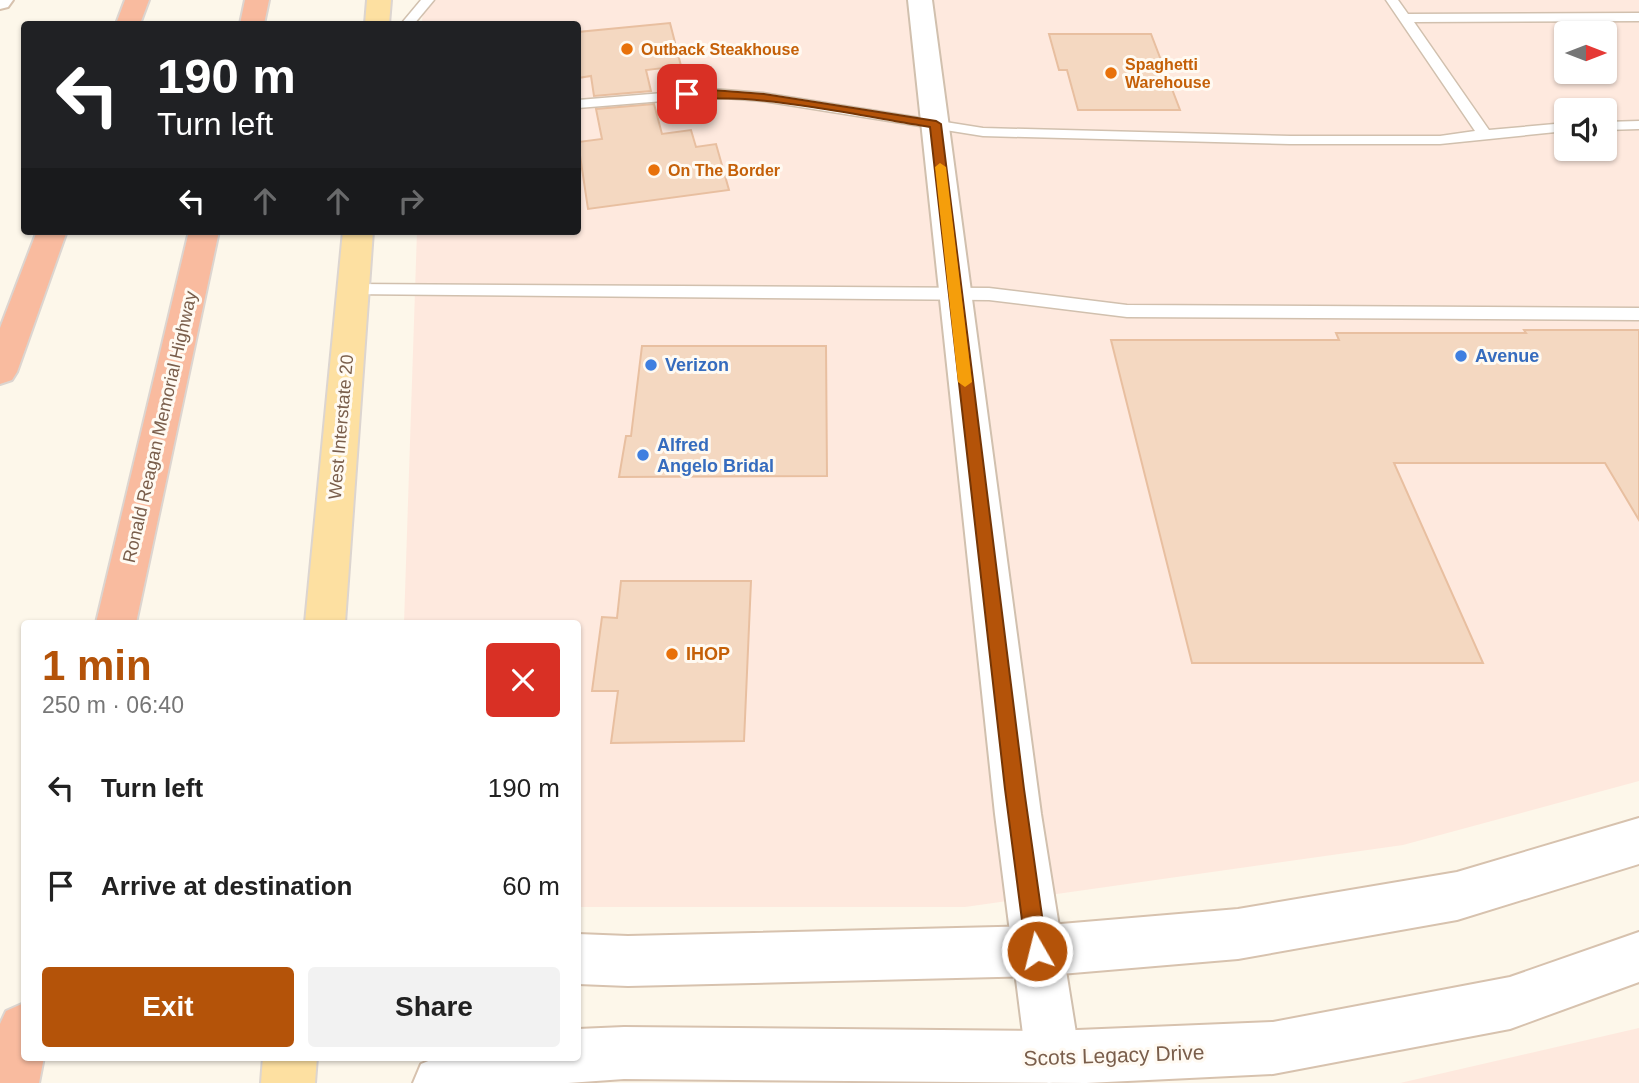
<!DOCTYPE html>
<html lang="en">
<head>
<meta charset="utf-8">
<style>
  body { margin:0; font-family:Arial,sans-serif; background:#f2f2f2; color:#222; height:100vh; display:flex; flex-direction:column; font-size:26px; white-space:nowrap }
  * { box-sizing:border-box; margin:0 }
  p { font-size:23px; color:#767676 }
  .icon { flex:none; width:38px; height:38px; fill:none; stroke:currentColor; stroke-width:2; stroke-linecap:round; stroke-linejoin:round }
  .map { position:relative; flex:1; overflow:hidden }
  .sheet { position:absolute; left:21px; top:620px; width:560px; height:441px; display:flex; flex-direction:column; background:#fff; border-radius:7px; box-shadow:0 2px 5px #0004 }
  .sheet>* { flex:none }
  .hud { position:absolute; left:21px; top:21px; width:560px; height:214px; border-radius:7px; box-shadow:0 2px 5px #0004; background:#202124; color:#fff; overflow:hidden }
  .needle { width:46px; rotate:90deg }
  .tools { position:absolute; left:1554px; top:21px; display:grid; gap:14px }
  .tools a { display:grid; place-items:center; width:63px; height:63px; border-radius:7px; background:#fff; box-shadow:0 2px 5px #0004; font-size:35px }
  .pin { position:absolute; display:grid; place-items:center; width:60px; height:60px; color:#fff; margin:-30px; border-radius:14px; box-shadow:0 4px 10px #0006 }
  .me { position:absolute; width:77px; margin:-38px; rotate:352deg; stroke-linejoin:round; filter:drop-shadow(0 0 5px #0008) }
  .turn { display:flex; align-items:center; gap:24px; height:147px; padding:0 21px; font-size:32px }
  .turn .icon { width:91px; height:91px; stroke-width:2.5 }
  .turn b { display:block; font-size:49px; line-height:60px }
  .lanes { display:flex; align-items:center; height:66px; padding:0 21px; background:#0003; justify-content:center; gap:35px; direction:ltr }
  .lanes .off { opacity:.35 }
  .round { display:grid; place-items:center; flex:none; width:74px; height:74px; border-radius:7px; background:#f2f2f2 }
  .headline { display:flex; align-items:center; justify-content:space-between; height:119px; padding:0 21px }
  h1 { font-size:42px; font-weight:700; line-height:52px; color:#b45309 }
  .button { display:flex; gap:14px; margin-top:auto; padding:14px 21px }
  .button a { flex:1; height:80px; border-radius:7px; background:#b45309; color:#fff; font-size:28px; font-weight:700; line-height:80px; text-align:center }
  .button a+a { background:#f2f2f2; color:#222 }
  ul { padding:0; list-style:none }
  li { display:flex; align-items:center; gap:21px; height:98px; padding:0 21px }
  li div { flex:1 }
  li b { display:block; font-size:26px }
  li em { font-style:normal }
  .map>svg:first-child { display:block }
  .commercial { fill:#fee9de; fill-rule:evenodd }
  .building { fill:#f4d8c1; stroke:#e8bfa0; stroke-width:2 }
  .lines { fill:none; stroke-linecap:round; stroke-linejoin:round }
  .lane-casing { stroke:#d1c0ae; stroke-width:3 }
  .street-casing { stroke:#d1c0ae; stroke-width:4 }
  .secondary-casing { stroke:#d7c2ae; stroke-width:4 }
  .primary-casing { stroke:#dcd5d0; stroke-width:4 }
  .highway-casing { stroke:#dcd5d0; stroke-width:4 }
  .lane { fill:#fff; fill-rule:evenodd }
  .street { fill:#fff; fill-rule:evenodd }
  .secondary { fill:#fff; fill-rule:evenodd }
  .primary { fill:#fde0a1; fill-rule:evenodd }
  .highway { fill:#f9bb9f; fill-rule:evenodd }
  .route { fill:#b45309; stroke:#753606; stroke-width:2 }
  .slow { fill:#f59e0b }
  .food-dot { fill:#e8710a; stroke:#fffaf2; stroke-width:2.5 }
  .shop-dot { fill:#3f7fe0; stroke:#fffaf2; stroke-width:2.5 }
  .labels { text-anchor:middle; dominant-baseline:central; stroke-width:6; stroke-linejoin:round; paint-order:stroke }
  .far-food-label { font-size:16px; font-weight:bold; fill:#c56008; stroke:#fffaf2; text-anchor:start }
  .shop-label { font-size:18px; font-weight:bold; fill:#366cbe; stroke:#fffaf2; text-anchor:start }
  .street-label { font-size:18px; fill:#7a5e4b; stroke:#fffaf2 }
  .food-label { font-size:18px; font-weight:bold; fill:#c56008; stroke:#fffaf2; text-anchor:start }
  .near-street-label { font-size:21px; fill:#7a5e4b; stroke:#fffaf2 }
</style>
</head>
<body>
<div class="map">
<svg width="1639" height="1083" viewBox="0 0 1639 1083">
  <rect width="100%" height="100%" fill="#fdf7ea"/>
  <g class="commercial">
    <path d="M423,0h1216v781l-236,64 -438,62h-387v-284h-174l13,-392h161v-207h-156zM1566,33h39v39h-39zM1566,110h39v39h-39z"/>
    <path d="M1639,1028v55h-239z"/>
  </g>
  <g class="building">
    <path d="M670,23l11,43 -35,4 5,21 -57,5 -3,-20 -13,2v-46z"/>
    <path d="M1049,34h102l29,76h-102l-11,-40h-8z"/>
    <path d="M654,104l8,30 29,-4 5,17 20,-3 13,46 -141,19 -10,-67 24,-3 -6,-30z"/>
    <path d="M1524,330h115v190l-34,-57h-211l89,200h-291l-81,-323h228l-3,-7h190z"/>
    <path d="M642,346h184l1,130 -208,1 7,-41h5z"/>
    <path d="M621,581h130l-7,160 -133,2 7,-52h-26l10,-74 15,1z"/>
  </g>
  <g class="lines">
    <defs>
      <g id="lane">
        <path d="M421,0h13l-20,24h-13z"/>
        <path d="M1386,0h12l10,14 231,-1v8l-225,1 75,108 77,-7v8l-126,13h-150l-307,-8 -220,-35 -51,-4 -134,11v-8l134,-11 51,4 220,35 307,8h150l35,-5z"/>
        <path d="M1639,121v8l-34,1v-8z"/>
        <path d="M353,284l636,4 138,17 512,3v12l-512,-3 -138,-17 -642,-6 -3,-4 3,-4z"/>
      </g>
      <path id="street" d="M908,0h24l109,814 39,244 -8,19 -23,6 -15,-6 -8,-19 -31,-244z"/>
      <g id="secondary">
        <path d="M0,0h13l-5,7 -8,2z"/>
        <path d="M1639,818v46l-182,56 -219,39 -201,17 -409,10 -50,-2v-50l50,2 409,-10 201,-17 219,-37z"/>
        <path d="M1639,932v50l-129,47 -237,45 -187,9 -462,-4 -56,4h-155l8,-19 17,-7h140v-28l46,-2 429,4 220,-9 237,-45z"/>
      </g>
      <g id="primary">
        <path d="M367,0h24l-2,24h-24z"/>
        <path d="M343,231h30l-28,392h-40z"/>
        <path d="M263,1057h54l-2,26h-54z"/>
      </g>
      <g id="highway">
        <path d="M125,0h24l-9,24h-24z"/>
        <path d="M245,0h24l-5,24h-24z"/>
        <path d="M37,231h30l-50,141 -5,8 -12,4v-56z"/>
        <path d="M189,231h30l-83,392h-40z"/>
        <path d="M24,1003v54h20l-5,26h-39v-59l6,-13z"/>
      </g>
    </defs>
    <use href="#lane" class="lane-casing"/>
    <use href="#street" class="street-casing"/>
    <use href="#secondary" class="secondary-casing"/>
    <use href="#primary" class="primary-casing"/>
    <use href="#highway" class="highway-casing"/>
    <use href="#lane" class="lane"/>
    <use href="#street" class="street"/>
    <use href="#secondary" class="secondary"/>
    <use href="#primary" class="primary"/>
    <use href="#highway" class="highway"/>
  </g>
  <path class="route" d="M712,90l52,4 172,27 5,3 83,665 23,162 -3,7 -7,3 -8,-3 -3,-7 -21,-162 -75,-662c-61,-10 -123,-23 -185,-28 -14,-1 -55,1 -63,-5l5,-3z"/>
  <path class="slow" d="M940,163l6,4 26,215 -7,5 -7,-5 -23,-215z"/>
  <g class="food-dot">
    <circle cx="627" cy="49" r="7"/>
    <circle cx="1111" cy="73" r="7"/>
    <circle cx="654" cy="170" r="7"/>
    <circle cx="672" cy="654" r="7"/>
  </g>
  <g class="shop-dot">
    <circle cx="1461" cy="356" r="7"/>
    <circle cx="651" cy="365" r="7"/>
    <circle cx="643" cy="455" r="7"/>
  </g>
  <g class="labels">
    <g class="far-food-label">
      <text x="641" y="49">Outback Steakhouse</text>
      <text x="1125" y="64">Spaghetti<tspan x="1125" dy="18">Warehouse</tspan></text>
      <text x="668" y="170">On The Border</text>
    </g>
    <g class="shop-label">
      <text x="1475" y="356">Avenue</text>
      <text x="665" y="365">Verizon</text>
      <text x="657" y="445">Alfred<tspan x="657" dy="21">Angelo Bridal</tspan></text>
    </g>
    <g class="street-label">
      <text transform="translate(160 427) rotate(-77)">Ronald Reagan Memorial Highway</text>
      <text transform="translate(341 427) rotate(-85)">West Interstate 20</text>
    </g>
    <g class="food-label">
      <text x="686" y="654">IHOP</text>
    </g>
    <g class="near-street-label">
      <text transform="translate(1114 1055) rotate(-2)">Scots Legacy Drive</text>
    </g>
  </g>
</svg>
<div class="tools">
<a><svg class="needle" viewBox="-14 -14 28 28"><path d="M0-13l5 13h-10z" fill="#e53935"/><path d="M0 13l5-13h-10z" fill="#767676"/></svg></a>
<a><svg class="icon" aria-label="sound" viewBox="0 0 24 24"><path d="M4 9h4l5-4v14l-5-4H4zM17 9q2 3 0 6"/></svg></a>
</div>
<div class="pin" style="left:687px;top:94px;background:#d93025"><svg class="icon" aria-label="arrive" viewBox="0 0 24 24"><path d="M6 21V4h12l-3 4 3 4H6"/></svg></div>
<svg class="me" style="left:1037px;top:951px" viewBox="-20 -20 40 40"><circle r="17" fill="#b45309" stroke="#fff" stroke-width="3"/><path d="M0-11L8 9 0 5-8 9z" fill="#fff"/></svg>
<div class="hud">
<div class="turn"><svg class="icon" aria-label="left" viewBox="0 0 24 24"><path d="M17 20v-9H6M10 6l-5 5 5 5"/></svg><div><b>190 m</b>Turn left</div></div>
<div class="lanes"><svg class="icon" aria-label="left" viewBox="0 0 24 24"><path d="M17 20v-9H6M10 6l-5 5 5 5"/></svg><svg class="icon off" aria-label="ahead" viewBox="0 0 24 24"><path d="M12 20V5M6 11l6-6 6 6"/></svg><svg class="icon off" aria-label="ahead" viewBox="0 0 24 24"><path d="M12 20V5M6 11l6-6 6 6"/></svg><svg class="icon off" aria-label="right" viewBox="0 0 24 24"><path d="M7 20v-9h11M14 6l5 5-5 5"/></svg></div>
</div>
<section class="sheet">
<div class="headline"><div><h1>1 min</h1><p>250 m · 06:40</p></div><a class="round" style="background:#d93025;color:#fff"><svg class="icon" aria-label="close" viewBox="0 0 24 24"><path d="M6 6l12 12M18 6L6 18"/></svg></a></div>
<ul>
<li><svg class="icon" aria-label="left" viewBox="0 0 24 24"><path d="M17 20v-9H6M10 6l-5 5 5 5"/></svg><div><b>Turn left</b></div><em>190 m</em></li>
<li><svg class="icon" aria-label="arrive" viewBox="0 0 24 24"><path d="M6 21V4h12l-3 4 3 4H6"/></svg><div><b>Arrive at destination</b></div><em>60 m</em></li>
</ul>
<div class="button"><a>Exit</a><a>Share</a></div>
</section>
</div>
</body>
</html>
